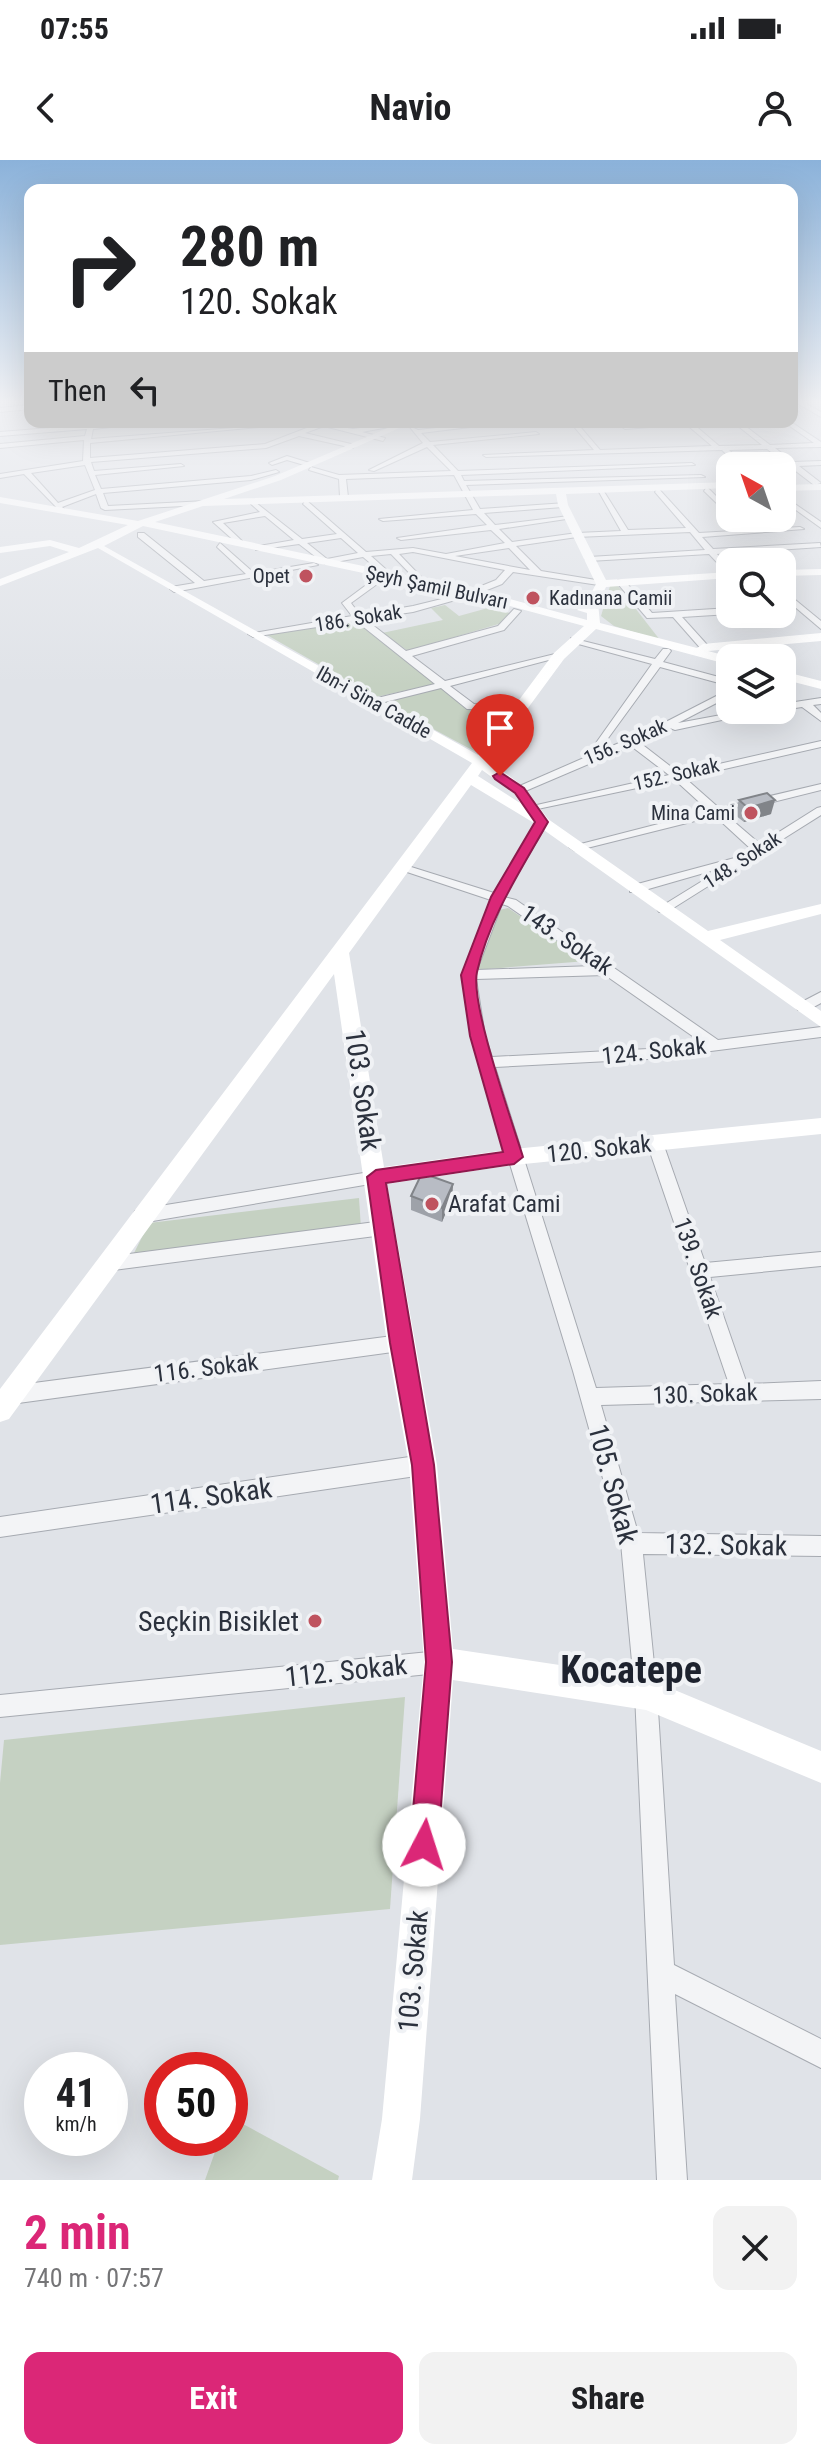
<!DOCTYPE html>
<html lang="en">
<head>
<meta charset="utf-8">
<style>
  body { margin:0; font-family:"Roboto Condensed",sans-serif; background:#f2f2f2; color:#202124; height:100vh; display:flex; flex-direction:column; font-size:30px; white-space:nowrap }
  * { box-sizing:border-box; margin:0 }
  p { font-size:26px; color:#757577 }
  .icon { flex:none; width:44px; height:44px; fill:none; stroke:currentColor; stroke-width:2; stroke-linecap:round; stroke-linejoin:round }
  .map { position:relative; height:2020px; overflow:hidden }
  .side { display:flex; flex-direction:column; background:#fff; flex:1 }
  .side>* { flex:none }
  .guide { position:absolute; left:24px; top:24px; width:774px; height:244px; border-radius:16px; box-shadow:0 8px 32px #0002; background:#fff; color:#202124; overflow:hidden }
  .needle { width:52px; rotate:320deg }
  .buttons { position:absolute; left:716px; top:292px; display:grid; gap:16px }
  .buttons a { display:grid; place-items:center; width:80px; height:80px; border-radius:16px; background:#fff; box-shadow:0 8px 32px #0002; font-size:40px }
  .speed { position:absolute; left:24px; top:1892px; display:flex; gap:16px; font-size:40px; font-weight:700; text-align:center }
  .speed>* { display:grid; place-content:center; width:104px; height:104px; border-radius:50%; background:#fff; box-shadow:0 8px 32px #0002; line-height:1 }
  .speed small { font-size:20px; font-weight:400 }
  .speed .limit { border:12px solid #d22; background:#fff; color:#111 }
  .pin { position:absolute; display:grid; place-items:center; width:68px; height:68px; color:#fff; margin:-82px -34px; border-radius:50% 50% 50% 0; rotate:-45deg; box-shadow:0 0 8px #0007 }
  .pin .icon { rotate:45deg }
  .me { position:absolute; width:88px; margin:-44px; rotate:5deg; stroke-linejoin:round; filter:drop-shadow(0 0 6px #0008) }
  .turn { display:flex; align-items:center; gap:28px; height:168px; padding:0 24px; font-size:36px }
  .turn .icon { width:104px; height:104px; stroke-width:2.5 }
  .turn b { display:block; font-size:56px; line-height:68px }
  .then { display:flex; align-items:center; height:76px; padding:0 24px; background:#0003; gap:16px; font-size:30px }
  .round { display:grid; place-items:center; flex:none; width:84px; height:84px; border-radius:16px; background:#f2f2f2 }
  .overview { display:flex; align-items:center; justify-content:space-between; height:136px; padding:0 24px }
  h1 { font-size:48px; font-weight:700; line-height:60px; color:#db2777 }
  .action { display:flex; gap:16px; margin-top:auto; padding:16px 24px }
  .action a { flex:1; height:92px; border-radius:16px; background:#db2777; color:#fff; font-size:32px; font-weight:700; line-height:92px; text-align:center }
  .action a+a { background:#f2f2f2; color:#202124 }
  .status { display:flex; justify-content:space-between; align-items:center; height:56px; padding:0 40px; background:#fff; direction:ltr }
  .status svg { height:22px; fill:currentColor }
  header { display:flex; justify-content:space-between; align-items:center; height:104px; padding:0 24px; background:#fff; font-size:36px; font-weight:700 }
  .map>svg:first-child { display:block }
  .green { fill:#c5d1c2 }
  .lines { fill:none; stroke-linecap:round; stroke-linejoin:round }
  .street-casing { stroke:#a6aab1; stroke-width:2 }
  .street { fill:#f3f4f6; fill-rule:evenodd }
  .secondary { fill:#fff; fill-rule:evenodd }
  .wall { fill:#9ea2a9 }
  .shaded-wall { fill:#818489 }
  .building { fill:#b8bcc4; stroke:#818489; stroke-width:2 }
  .route { fill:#db2777; stroke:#8e194d; stroke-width:2 }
  .poi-dot { fill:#bf535f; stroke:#f0f2f5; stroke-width:3 }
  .labels { text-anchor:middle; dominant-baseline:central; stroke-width:8; stroke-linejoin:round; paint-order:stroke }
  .far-poi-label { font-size:20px; fill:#2b313d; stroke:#f0f2f5; text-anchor:end }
  .far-street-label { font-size:20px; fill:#2b313d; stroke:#f0f2f5 }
  .street-label { font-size:24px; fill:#2b313d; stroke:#f0f2f5 }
  .poi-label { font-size:24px; fill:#2b313d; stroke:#f0f2f5; text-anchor:start }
  .near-street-label { font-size:28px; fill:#2b313d; stroke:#f0f2f5 }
  .near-poi-label { font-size:28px; fill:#2b313d; stroke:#f0f2f5; text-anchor:end }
  .near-district-label { font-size:38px; font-weight:bold; fill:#1d222e; stroke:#f0f2f5 }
</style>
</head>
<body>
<div class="status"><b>07:55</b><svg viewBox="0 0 49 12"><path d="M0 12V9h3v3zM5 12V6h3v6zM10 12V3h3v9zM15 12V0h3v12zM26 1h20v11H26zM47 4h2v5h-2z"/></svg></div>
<header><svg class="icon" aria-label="back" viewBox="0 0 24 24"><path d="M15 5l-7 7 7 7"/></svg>Navio<svg class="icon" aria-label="person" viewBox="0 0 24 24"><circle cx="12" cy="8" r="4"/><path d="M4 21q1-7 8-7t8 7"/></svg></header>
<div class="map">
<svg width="821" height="2020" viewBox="0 0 821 2020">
  <rect width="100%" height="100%" fill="#e0e3e8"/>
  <g class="green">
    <path d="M610,426h8l42,54 -46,-14 -13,-10z"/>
    <path d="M445,445l14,11 29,-8 22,5 -8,10 -94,28 -26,-18 61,-13 -12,-12z"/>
    <path d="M355,461l80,63 -59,13 -109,-62z"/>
    <path d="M441,528l34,24h33l-32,40 -93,-50z"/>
    <path d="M508,748l79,53 -112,9 24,-60z"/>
    <path d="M359,1038l2,30 -231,33 19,-38z"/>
    <path d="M405,1537l-15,212 -390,36v-162l4,-43z"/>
    <path d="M230,1957l109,59 -1,4h-133l15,-42h10z"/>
  </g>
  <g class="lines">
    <defs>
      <g id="street">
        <path d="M795,242h8l18,10v5z"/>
        <path d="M30,245v4l-30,3v-4z"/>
        <path d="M89,262h6l-1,3 63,-3 -64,7 -2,10 220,-17 -221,21v15l175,-14 52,-20 -3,-2 39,7 48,-7 9,1 -48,9 23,6 -2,3 -59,-15 -19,7 50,12 -2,3 -54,-12 -33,12 -175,14 3,9 87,-7 3,2 -89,9 6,14 150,-13 25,-6 3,2 -28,8 -148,13 5,13 98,-5 -3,4 -98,5 -4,-2 -5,-14 -34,13 2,2 -4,2 -36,-37 -24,4v-4l83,-13 1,-21 -84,8v-4l85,-8 2,-7 -87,7v-4l88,-7zM85,305l10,25 -37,13 -27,-30z"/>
        <path d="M491,262h20l-90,11 9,9 106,-10 3,2 -106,11 25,26 234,-8 3,2 -234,10 3,6 237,-6 4,2 -239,8 14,24 86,-6 -3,4 -79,6 11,12 74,-9 4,2 -74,11 13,13 65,-9 44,-2 -22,-39 4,-2 25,40 58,-2 -31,-36 3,-4 41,45 101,-6 4,2 -102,8 11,12 107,-6 1,4 -104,7 13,15v7l-21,-22 -120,7 -4,-2 4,-2 116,-7 -15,-18 -113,5 -61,9 25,25 61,10 3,1v4l-92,-14 -11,12 -30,12 -4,-3 1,-2 27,-11 9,-10 -92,-18 -14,2 26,27 1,2 -4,3 -31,-32 -20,2 19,17 -3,4 -24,-20 -38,7 -26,-20 -43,6 3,-4 35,-6 -29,-24 -42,7 19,18 -3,4 -26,-23 47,-10 -9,-8 4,-2 47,37 35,-5 -34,-30 3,-4 60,52 47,-4 33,6 59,-11 -14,-13 -90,10 -4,-2 90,-13 -11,-11 -93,7 -4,-2 94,-9 -19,-35 -108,4 2,18 -4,2 -4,-2 -1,-18 -30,-9 2,-3 -24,-7 -15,5 -3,-2 18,-7 26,8 -2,3 28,8 112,-4 -24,-24 -53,24 -5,-1 54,-27 -14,-17 9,4zM341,378l17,15 -31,6 -20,-16zM509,388l21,22 -75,-14z"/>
        <path d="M570,262h6l24,28 112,-4 -26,-22 -61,5 -3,-2 69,-5 28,24 43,-1 -29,-23h7l30,23 44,-2 -30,-21h7l30,20v5l-46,1 18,14 28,-1v4l-22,1 22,17 -7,2 -47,-36 -38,1 16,16h-7l-16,-16 -236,7 -3,-2 111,-5z"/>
        <path d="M707,327l23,23v6l-26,-25z"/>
        <path d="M782,335l39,27v6l-39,-28z"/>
        <path d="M138,373h6l60,48 42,-7 -29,-27 3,-4 34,30 60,-10 4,2 -144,27 -4,-3 1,-2 24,-4 -57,-46z"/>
        <path d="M377,417l7,2 -33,24 9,12 53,-9 49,-12 4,3 -53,15 -48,7 41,32 92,-25 16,-17 7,2 -17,19 -92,26 33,25 114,-28 5,3 -114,30 24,18 48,2 5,3 -1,2 -59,-2 -26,-21 -68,17 -4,-1v-4l66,-16 -79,-63 -103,16 -5,-3 104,-18 -10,-13z"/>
        <path d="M618,420h6l28,33 78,-5v6l-48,3 28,31 -8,2 -29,-33 -26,1 -29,-34z"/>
        <path d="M782,429l39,32v8l-39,-33z"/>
        <path d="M571,478l84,21 8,-10h6l2,2 -8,11 67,18v6l-70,-19 -62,85 56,-24 76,-39v7l-52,27 70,-13h21l-94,20 -5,-2 -31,14 40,31 142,-32v6l-136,31 34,30 102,-24v6l-96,24 35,30 57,-36 4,-1v8l-154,97h-8l-2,-3 68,-42 -87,25h-8v-6l112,-30 10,-6 -37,-34 -140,35 -6,-4 140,-36 -34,-31 -147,31v-4l141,-32 -38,-29 -108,46h-8v-4l71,-31 66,-93 -81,-22z"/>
        <path d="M821,538v6l-8,1 8,8v8l-19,-14 -20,3v-6z"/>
        <path d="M542,659l6,3 -44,75 12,3 202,140 103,-13v10l-173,22 -153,8 101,321 133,-4 -82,-241 2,-4 6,-2 8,6 42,120 116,-11v14l-111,11 37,107 74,-3v18l-220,6 37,128 183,3v20l-178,-2 14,140 17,271 147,74v29l-146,-74 12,186h-30l-22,-486 -14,-151 -48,-172 -102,-335 -9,-61 29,-75 -93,-31 2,-3h8l86,27 42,-71zM502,744l6,2 86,60 -117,4zM605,815l96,67 -53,7 -156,8 -7,-21 -9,-57z"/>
        <path d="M821,832v11l-13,7h-10l-2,-3 2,-3z"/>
        <path d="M376,1011l6,2 2,4 -2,4 -6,2 -235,40 -6,-2 -2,-5 2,-5 6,-2z"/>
        <path d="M383,1061l6,2 2,5 -2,5 -6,2 -277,36 -6,-2 -3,-5 3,-5 6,-2z"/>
        <path d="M400,1175l6,2 3,6 -3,6 -6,2 -389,53 -7,-3 -2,-6 2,-6 7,-3z"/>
        <path d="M423,1295l7,3 3,7 -3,7 -7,3 -423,62v-20z"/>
        <path d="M439,1491l8,3 3,8 -3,8 -8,3 -439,44v-22z"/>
      </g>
    </defs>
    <use href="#street" class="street-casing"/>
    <use href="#street" class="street"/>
    <g class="secondary">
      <path d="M402,262h11l-132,58 -57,19 506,-17v6l-164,6 2,11 38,75 124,-8v6l-124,9 -8,16 2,20 97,25 6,-4 118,-11v8l-113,10 26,7h-4v7l-134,-36 -32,30 -75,102 35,26 24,32 160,112 113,-27v10l-101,26 101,71v16l-287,-204 -63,-38 -122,168 35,214 130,-18 307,-31v16l-307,31 -127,19 50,281 16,184 193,29 175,73v32l-175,-73 -193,-30 -33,439 -8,61h-40l10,-61 42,-457 -15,-197 -22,-122 -53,-369 -325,445 -9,3v-33l472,-626 -374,-215 -98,38v-7l69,-27 -19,-6 -50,7v-6l50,-7 29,8 49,-23 -128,-22v-6l138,24 137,-45zM556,334l2,11 38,79 -9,17 -10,9 10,3v7l-110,-30 -322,-68 48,-16zM143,366l333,71 108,29 -30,27 -76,102 -374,-209zM482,610l32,23 6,10 -42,-27z"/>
      <path d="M821,324v6l-39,1v-6z"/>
      <path d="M821,409v6l-39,1v-6z"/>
      <path d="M782,511l39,10v8l-39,-10z"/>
    </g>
  </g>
  <g class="wall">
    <path d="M739,640l32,14 -27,8 -9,-7z"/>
    <path d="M453,1024l-1,14 -10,24 -31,-12v-14z"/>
  </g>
  <g class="shaded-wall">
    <path d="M775,640l-4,14 -27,8 4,-14z"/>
    <path d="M453,1024l-1,14 -10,24v-14z"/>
  </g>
  <g class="building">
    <path d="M767,633l8,7 -27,8 -9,-8z"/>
    <path d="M422,1013l31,11 -11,24 -31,-12z"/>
  </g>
  <linearGradient id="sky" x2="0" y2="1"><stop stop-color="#8bb2da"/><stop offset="0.46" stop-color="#f1f2f5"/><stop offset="1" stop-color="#f1f2f5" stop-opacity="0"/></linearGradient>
  <rect width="821" height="525" fill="url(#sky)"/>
  <path class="route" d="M500,612l24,16 24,34c-27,48 -59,96 -71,150 -7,32 35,149 46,185l-9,7 -128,19 48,282 18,197 -14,183 -4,10 -10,4 -10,-4 -4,-10 16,-183 -14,-197 -22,-122 -23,-166 9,-7 127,-18 -33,-116 -9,-61 30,-78 44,-75 -20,-29 -20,-14 -2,-3z"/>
  <g class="poi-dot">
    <circle cx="306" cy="416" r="8"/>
    <circle cx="533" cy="438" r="8"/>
    <circle cx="751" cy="653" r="8"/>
    <circle cx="432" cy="1044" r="8"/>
    <circle cx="315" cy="1461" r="8"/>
  </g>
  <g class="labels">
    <g class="far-poi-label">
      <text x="290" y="416">Opet</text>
      <text x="549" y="438" text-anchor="start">Kadınana Camii</text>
      <text x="735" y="653">Mina Cami</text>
    </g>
    <g class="far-street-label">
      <text transform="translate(437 427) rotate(12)">Şeyh Şamil Bulvarı</text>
      <text transform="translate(358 458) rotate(-9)">186. Sokak</text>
      <text transform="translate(374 542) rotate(29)">Ibn-i Sina Cadde</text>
      <text transform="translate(625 582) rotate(-23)">156. Sokak</text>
      <text transform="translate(676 614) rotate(-13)">152. Sokak</text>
      <text transform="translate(742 700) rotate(-33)">148. Sokak</text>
    </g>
    <g class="street-label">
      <text transform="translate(567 780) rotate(34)">143. Sokak</text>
      <text transform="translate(654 891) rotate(-6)">124. Sokak</text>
      <text transform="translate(599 989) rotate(-6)">120. Sokak</text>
      <text transform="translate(698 1108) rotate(71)">139. Sokak</text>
      <text transform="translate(206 1208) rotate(-7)">116. Sokak</text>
      <text transform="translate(705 1234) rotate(-2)">130. Sokak</text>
    </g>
    <g class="poi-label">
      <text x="448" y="1044">Arafat Cami</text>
    </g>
    <g class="near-street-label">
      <text transform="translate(363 930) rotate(82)">103. Sokak</text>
      <text transform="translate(613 1324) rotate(75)">105. Sokak</text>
      <text transform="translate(211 1336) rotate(-8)">114. Sokak</text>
      <text transform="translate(726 1385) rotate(1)">132. Sokak</text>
      <text transform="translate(346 1511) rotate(-6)">112. Sokak</text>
      <text transform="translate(413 1811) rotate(-85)">103. Sokak</text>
    </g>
    <g class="near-poi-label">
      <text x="299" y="1461">Seçkin Bisiklet</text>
    </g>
    <g class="near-district-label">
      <text x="631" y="1510">Kocatepe</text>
    </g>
  </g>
</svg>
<div class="buttons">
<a><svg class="needle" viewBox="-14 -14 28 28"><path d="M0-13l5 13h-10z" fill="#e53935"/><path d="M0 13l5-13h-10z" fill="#757577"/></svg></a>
<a><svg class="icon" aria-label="search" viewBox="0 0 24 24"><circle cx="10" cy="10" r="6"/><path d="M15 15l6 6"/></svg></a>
<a><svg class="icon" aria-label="layers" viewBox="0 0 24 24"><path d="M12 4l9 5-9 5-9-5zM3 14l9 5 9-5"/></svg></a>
</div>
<div class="speed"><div>41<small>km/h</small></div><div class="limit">50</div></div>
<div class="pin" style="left:500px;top:616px;background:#d93025"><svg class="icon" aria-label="arrive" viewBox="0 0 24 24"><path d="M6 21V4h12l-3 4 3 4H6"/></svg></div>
<svg class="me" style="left:424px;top:1685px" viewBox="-20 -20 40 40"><circle r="19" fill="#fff"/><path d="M0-13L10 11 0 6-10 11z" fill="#db2777"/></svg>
<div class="guide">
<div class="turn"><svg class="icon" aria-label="right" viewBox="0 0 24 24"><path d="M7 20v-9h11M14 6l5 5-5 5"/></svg><div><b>280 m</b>120. Sokak</div></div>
<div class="then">Then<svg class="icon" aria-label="left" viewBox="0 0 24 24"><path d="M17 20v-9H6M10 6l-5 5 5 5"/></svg></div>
</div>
</div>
<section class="side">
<div class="overview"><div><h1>2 min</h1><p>740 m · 07:57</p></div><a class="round"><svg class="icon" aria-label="close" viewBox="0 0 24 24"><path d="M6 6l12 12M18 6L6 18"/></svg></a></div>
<div class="action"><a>Exit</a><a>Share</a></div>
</section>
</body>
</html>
